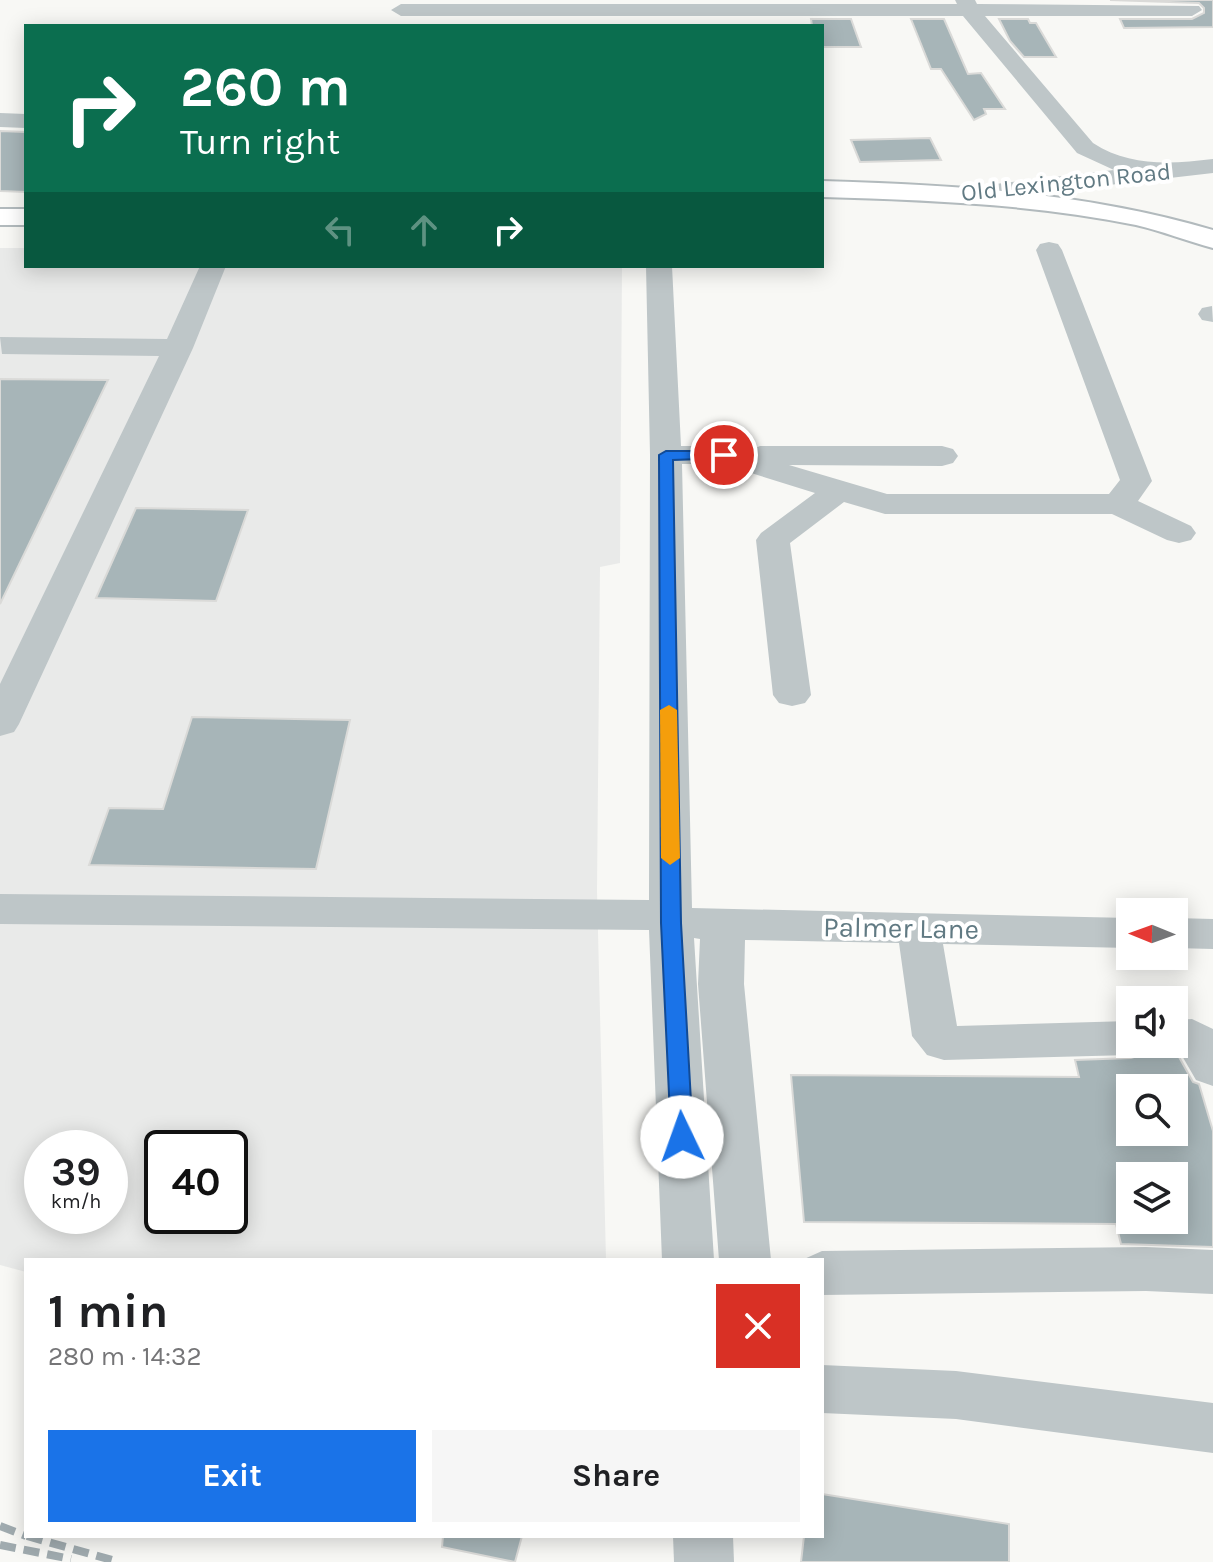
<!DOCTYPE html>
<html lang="en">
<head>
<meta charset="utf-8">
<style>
  body { margin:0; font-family:Karla,sans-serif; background:#f6f6f6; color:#202124; height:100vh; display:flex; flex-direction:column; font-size:30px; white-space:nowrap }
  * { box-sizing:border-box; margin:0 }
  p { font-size:26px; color:#757577 }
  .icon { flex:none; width:44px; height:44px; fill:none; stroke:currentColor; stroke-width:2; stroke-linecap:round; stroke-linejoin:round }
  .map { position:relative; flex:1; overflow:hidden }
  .side { position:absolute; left:24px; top:1258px; width:800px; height:280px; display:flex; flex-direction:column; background:#fff; border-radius:0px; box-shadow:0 4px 20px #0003 }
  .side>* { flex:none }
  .banner { position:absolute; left:24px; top:24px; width:800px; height:244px; border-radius:0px; box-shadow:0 4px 20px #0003; background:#0b6e4f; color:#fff; overflow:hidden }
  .needle { width:52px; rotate:271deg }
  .tools { position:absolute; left:1116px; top:898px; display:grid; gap:16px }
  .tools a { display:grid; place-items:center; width:72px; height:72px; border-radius:0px; background:#fff; box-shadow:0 4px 20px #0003; font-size:40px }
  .speed { position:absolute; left:24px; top:1130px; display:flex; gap:16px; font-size:40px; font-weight:700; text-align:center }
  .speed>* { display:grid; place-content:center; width:104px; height:104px; border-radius:50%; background:#fff; box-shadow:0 4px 20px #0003; line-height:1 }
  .speed small { font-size:20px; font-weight:400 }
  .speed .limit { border:4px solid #111; border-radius:12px; background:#fff; color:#111 }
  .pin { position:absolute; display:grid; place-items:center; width:68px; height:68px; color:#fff; margin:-34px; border:4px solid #fff; border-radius:50%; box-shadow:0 2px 8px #0007 }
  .me { position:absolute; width:88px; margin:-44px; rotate:357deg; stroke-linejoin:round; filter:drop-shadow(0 0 6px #0008) }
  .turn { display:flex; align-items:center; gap:28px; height:168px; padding:0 24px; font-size:36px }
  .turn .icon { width:104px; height:104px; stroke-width:2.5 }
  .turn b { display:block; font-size:56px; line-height:68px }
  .lanes { display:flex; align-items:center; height:76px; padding:0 24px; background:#0003; justify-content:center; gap:40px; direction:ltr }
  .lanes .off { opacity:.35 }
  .round { display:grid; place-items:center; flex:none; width:84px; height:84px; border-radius:0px; background:#f6f6f6 }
  .overview { display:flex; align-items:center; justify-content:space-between; height:136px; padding:0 24px }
  h1 { font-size:48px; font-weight:700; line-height:60px }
  .button { display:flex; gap:16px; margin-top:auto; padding:16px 24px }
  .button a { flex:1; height:92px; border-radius:0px; background:#1a73e8; color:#fff; font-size:32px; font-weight:700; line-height:92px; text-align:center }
  .button a+a { background:#f6f6f6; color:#202124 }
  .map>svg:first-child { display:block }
  .built { fill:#e9eae9; fill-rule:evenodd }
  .building { fill:#a7b5b8; stroke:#dadad8; stroke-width:2; fill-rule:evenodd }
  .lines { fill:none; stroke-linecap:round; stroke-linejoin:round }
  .major-casing { stroke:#b2babd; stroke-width:4 }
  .minor { fill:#bec6c8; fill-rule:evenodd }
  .major { fill:#fff; fill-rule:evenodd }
  .rail { stroke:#a0abaf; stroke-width:8; stroke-dasharray:16 8; stroke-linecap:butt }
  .route { fill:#1a73e8; stroke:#114b97; stroke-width:2 }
  .slow { fill:#f59e0b }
  .labels { text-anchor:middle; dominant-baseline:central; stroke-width:8; stroke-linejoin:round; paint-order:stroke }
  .far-street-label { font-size:24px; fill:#617a83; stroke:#fff }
  .street-label { font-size:28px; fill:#617a83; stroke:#fff }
</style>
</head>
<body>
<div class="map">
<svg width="1213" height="1562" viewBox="0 0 1213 1562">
  <rect width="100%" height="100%" fill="#f8f8f5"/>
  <path class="built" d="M0,248h26v18h596l-2,297 -20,4 -3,324 9,369h-580v12l-26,-7zM42,1148h68v68h-68zM162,1148h68v68h-68z"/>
  <g class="building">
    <path d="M1110,0h103v27l-89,1 -4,-9h72l12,-6v-5l-5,-5z"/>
    <path d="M811,19h40l10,28h-39v-21h-10z"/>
    <path d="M911,19h33l24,55 13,-1 24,36h-21l2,5 -12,6 -33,-51h-10z"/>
    <path d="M999,19h29l2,4h6l20,34h-32l-14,-16z"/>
    <path d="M0,131l26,1v60l-26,-1z"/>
    <path d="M930,138l11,22 -81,2 -9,-22z"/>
    <path d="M0,379l108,1 -108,224z"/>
    <path d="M136,508l112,2 -32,91 -120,-3z"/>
    <path d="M192,717l158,3 -34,149 -227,-4 20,-57 54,1z"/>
    <path d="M1152,1046l5,6 22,5 14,25 6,2 14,47v116l-92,-3 -5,-20 -312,-2 -13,-147 288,2 -4,-17 56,-2 16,-5zM1130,1088h44v44h-44zM1130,1176h44v44h-44z"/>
    <path d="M822,1494l187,30v38h-208l3,-26h18z"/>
    <path d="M443,1536h79l-7,26 -73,-15z"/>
  </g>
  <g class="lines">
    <defs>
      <g id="major">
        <path d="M822,181c134,4 262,11 391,49v18c-26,-7 -51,-17 -77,-23 -103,-21 -209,-25 -314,-28z"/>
        <rect x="0" y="209" width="26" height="16"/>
      </g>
    </defs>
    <use href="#major" class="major-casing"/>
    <g class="minor">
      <path d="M955,0h20l2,4 222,2 3,4 -10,6h-207l108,127c37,24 78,21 120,16v14l-251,29 -9,-2 -3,-5 3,-5 9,-2 152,-18 -37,-17 -114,-137h-562l-10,-6 10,-6h556z"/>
      <path d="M0,113l26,1v14l-26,-1z"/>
      <path d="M1049,242l9,2 4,6 90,231 -14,20 53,25 5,7 -5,7 -12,3 -12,-3 -55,-26h-227l-41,-12 -54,41 21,152 -6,8 -13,3 -13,-3 -6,-8 -17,-155 5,-7 54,-40 -93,-29h-40l10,444 438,10v30l-187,-4 14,82 173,-5v23h20l-4,6 -16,5 -186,5 -17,-5 -15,-19 -13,-93 -154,-3 -1,44 27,276h-52l-21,-276 2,-45 -6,-1 20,322h-52l-13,-330 -649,-6v-30l649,6 1,-445 -4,-189h26l9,180h43l22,6 14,-6h182l11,3 5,7 -5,7 -11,3 -153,-1 98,29h222l11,-14 -84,-230 4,-6z"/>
      <path d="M200,266h26l-33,82 -174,376 -5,8 -14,4v-52l159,-328 -157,-2 -2,-17 167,2z"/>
      <path d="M1212,306l1,16 -11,-2 -4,-6 4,-6z"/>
      <path d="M1174,918l39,1v30l-39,-1z"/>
      <path d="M1192,1019l21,10v57l-17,-6 -15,-26 -23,-5 -3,-5h19v-24z"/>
      <path d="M1146,1247l67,3v44l-67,-3 -324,4v-35h-20l20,-9z"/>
      <path d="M822,1365l134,6 257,32v50l-257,-34 -134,-6z"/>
      <path d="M673,1536h60l1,26h-60z"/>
    </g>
    <use href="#major" class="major"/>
    <g class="rail">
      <path d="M0,1526l26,10"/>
      <path d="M27,1536l92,26"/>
      <path d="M0,1545l71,14"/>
    </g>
  </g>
  <path class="route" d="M724,451l5,1v6l-56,2 8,463 12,214 -3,7 -8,2 -8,-2 -3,-7 -10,-214 -2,-468 7,-4z"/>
  <path class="slow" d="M669,705l8,5 3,148 -10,7 -9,-7 -1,-148z"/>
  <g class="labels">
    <g class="far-street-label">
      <text transform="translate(1066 182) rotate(-6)">Old Lexington Road</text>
    </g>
    <g class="street-label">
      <text transform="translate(901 928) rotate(1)">Palmer Lane</text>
    </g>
  </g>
</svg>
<div class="tools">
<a><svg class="needle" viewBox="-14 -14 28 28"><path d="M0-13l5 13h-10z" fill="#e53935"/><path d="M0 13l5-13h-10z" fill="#757577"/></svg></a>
<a><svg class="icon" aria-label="sound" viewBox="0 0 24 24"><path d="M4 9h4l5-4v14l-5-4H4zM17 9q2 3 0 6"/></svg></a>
<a><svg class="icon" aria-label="search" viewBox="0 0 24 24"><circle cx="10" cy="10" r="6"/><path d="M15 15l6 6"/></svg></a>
<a><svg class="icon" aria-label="layers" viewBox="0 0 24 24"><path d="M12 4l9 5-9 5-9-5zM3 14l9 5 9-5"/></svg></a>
</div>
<div class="speed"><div>39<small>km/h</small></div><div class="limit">40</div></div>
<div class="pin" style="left:724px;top:455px;background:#d93025"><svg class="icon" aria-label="arrive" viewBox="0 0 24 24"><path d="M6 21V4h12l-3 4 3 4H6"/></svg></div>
<svg class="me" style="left:682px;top:1137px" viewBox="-20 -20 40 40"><circle r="19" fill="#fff"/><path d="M0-13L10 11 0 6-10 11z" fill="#1a73e8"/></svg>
<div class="banner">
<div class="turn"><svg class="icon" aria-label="right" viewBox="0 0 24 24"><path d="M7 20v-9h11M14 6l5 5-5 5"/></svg><div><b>260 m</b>Turn right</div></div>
<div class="lanes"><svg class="icon off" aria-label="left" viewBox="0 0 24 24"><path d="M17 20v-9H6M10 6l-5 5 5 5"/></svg><svg class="icon off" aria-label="ahead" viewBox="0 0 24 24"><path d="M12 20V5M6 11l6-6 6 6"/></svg><svg class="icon" aria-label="right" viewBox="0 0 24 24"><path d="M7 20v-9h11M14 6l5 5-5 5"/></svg></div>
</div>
<section class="side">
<div class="overview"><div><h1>1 min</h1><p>280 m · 14:32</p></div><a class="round" style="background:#d93025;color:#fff"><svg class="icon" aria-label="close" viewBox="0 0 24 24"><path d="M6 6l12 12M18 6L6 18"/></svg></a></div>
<div class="button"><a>Exit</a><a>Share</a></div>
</section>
</div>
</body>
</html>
